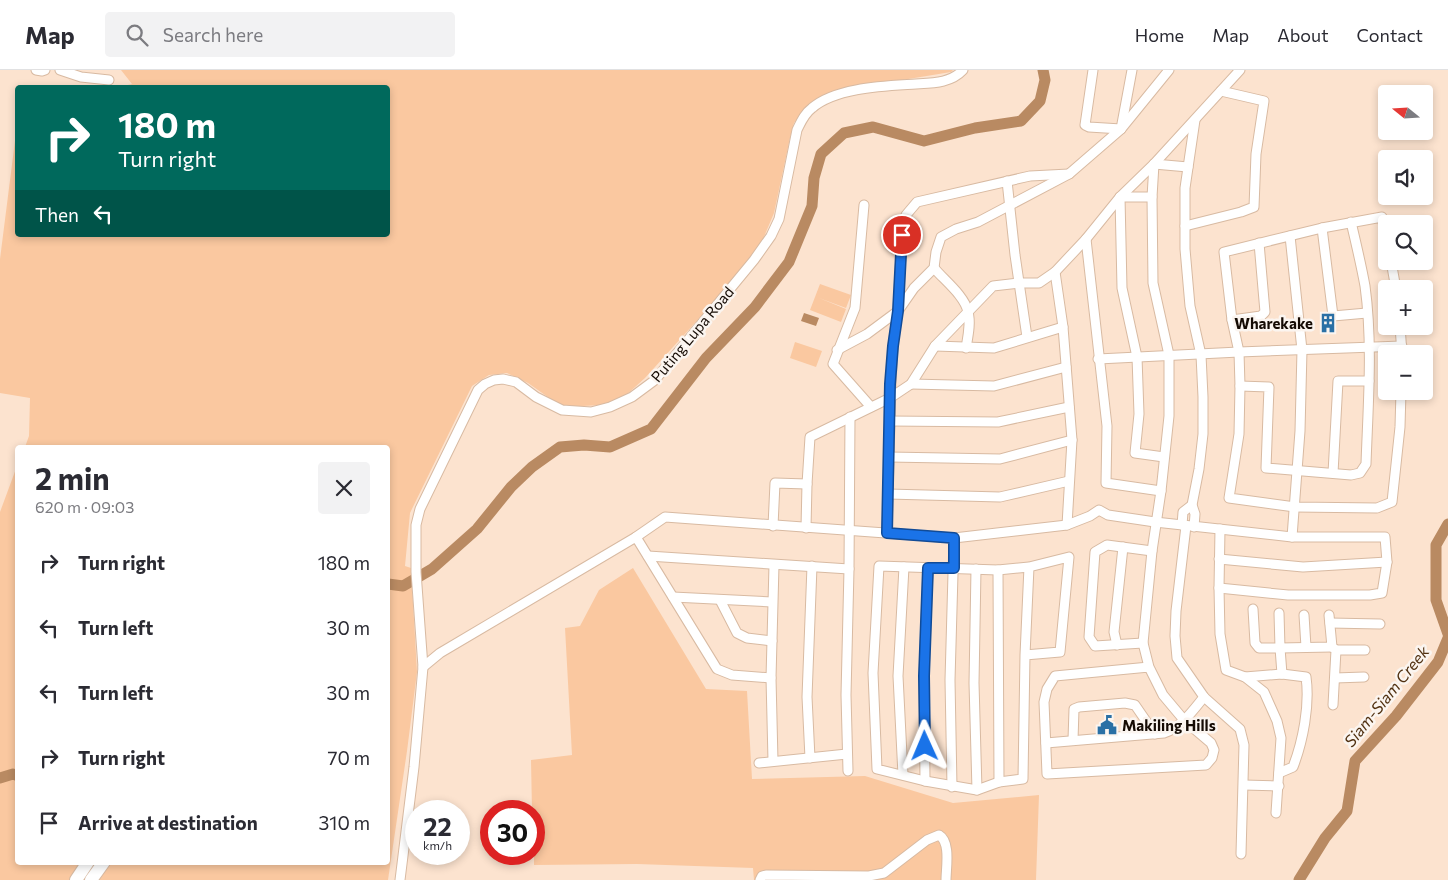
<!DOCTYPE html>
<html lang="en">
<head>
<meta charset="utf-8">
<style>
  body { margin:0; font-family:Commissioner,sans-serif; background:#f2f2f3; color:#2b2b33; height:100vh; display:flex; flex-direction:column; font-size:19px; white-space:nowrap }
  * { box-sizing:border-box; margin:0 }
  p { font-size:16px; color:#7c7c81 }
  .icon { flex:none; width:28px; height:28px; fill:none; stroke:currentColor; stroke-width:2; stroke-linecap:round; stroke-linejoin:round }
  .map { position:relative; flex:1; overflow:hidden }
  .drawer { position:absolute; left:15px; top:375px; width:375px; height:420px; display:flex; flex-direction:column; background:#fff; border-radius:5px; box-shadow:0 2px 8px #0003 }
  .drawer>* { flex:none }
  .guide { position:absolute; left:15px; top:15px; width:375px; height:152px; border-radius:5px; box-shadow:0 2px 8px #0003; background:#00695c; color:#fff; overflow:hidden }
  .needle { width:32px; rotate:288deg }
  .controls { position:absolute; left:1378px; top:15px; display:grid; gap:10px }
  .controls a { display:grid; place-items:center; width:55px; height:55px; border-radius:5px; background:#fff; box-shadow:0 2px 8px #0003; font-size:25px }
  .speed { position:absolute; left:405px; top:730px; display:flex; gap:10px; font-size:25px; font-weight:700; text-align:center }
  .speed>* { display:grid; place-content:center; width:65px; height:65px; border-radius:50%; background:#fff; box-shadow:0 2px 8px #0003; line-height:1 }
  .speed small { font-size:12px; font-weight:400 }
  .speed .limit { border:8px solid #d22; background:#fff; color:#111 }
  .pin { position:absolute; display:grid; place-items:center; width:42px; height:42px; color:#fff; margin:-21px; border:2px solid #fff; border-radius:50%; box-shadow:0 1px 5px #0007 }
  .me { position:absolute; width:55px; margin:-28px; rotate:359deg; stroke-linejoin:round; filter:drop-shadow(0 0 4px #0008) }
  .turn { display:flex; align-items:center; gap:18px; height:105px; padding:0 20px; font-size:22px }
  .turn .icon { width:65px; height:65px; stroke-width:2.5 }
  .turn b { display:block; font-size:35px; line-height:42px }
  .then { display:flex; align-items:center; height:48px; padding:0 20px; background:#0003; gap:10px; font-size:19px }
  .round { display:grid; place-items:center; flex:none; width:52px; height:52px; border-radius:5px; background:#f2f2f3 }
  .summary { display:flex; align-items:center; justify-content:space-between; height:85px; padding:0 20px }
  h1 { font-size:30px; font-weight:700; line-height:38px }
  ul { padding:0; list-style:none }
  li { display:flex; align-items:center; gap:15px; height:65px; padding:0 20px }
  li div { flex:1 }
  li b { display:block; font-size:19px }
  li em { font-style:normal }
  header { display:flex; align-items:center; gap:30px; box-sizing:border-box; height:70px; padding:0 25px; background:#fff; border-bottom:1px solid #e1e1e2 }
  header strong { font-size:24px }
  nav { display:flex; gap:28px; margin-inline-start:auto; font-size:18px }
  .search { width:350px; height:45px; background:#f2f2f3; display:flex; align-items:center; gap:12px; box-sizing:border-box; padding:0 18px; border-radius:5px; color:#7c7c81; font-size:19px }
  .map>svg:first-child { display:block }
  .green { fill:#fac8a0 }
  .water { fill:#b98a62 }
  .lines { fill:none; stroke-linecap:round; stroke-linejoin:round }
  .river { stroke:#b98a62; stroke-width:11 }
  .minor-casing { stroke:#d8baa2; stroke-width:11 }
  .highway-casing { stroke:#d8baa2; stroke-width:14 }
  .minor { stroke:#fff; stroke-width:9 }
  .highway { stroke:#fff; stroke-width:12 }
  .route-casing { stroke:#114b97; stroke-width:12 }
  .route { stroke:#1a73e8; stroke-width:9 }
  .labels { text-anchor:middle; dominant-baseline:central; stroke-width:5; stroke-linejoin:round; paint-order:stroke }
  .poi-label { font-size:15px; font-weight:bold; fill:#150b04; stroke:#fbf5f0; text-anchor:end }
  .street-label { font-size:15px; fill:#150b04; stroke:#fbf5f0 }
  .water-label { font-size:16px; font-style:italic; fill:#513111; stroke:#fbf5f0 }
</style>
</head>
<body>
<header>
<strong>Map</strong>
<div class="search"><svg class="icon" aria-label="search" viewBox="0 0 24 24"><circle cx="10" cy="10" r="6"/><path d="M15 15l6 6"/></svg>Search here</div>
<nav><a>Home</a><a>Map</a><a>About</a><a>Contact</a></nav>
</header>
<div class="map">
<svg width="1448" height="810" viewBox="0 0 1448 810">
  <rect width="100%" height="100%" fill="#fce3cf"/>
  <g class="green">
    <path d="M121,0h832l-2,2 -116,19 -29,16 -12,16 -4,15 -16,75 -13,31 -29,38 -87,96 -21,19 -22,8 -40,2 -34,-24 -21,-10 -18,2 -17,11 -62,127 -5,53 6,2 6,104 -10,79 -19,129h-388v-368l17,-46 1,396h370v-414l-363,-1 4,-11 1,-38 -30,-5v-134l17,-134 1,110h370v-147l-269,-1 13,-3z"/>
    <path d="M820,214l31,11 -5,13 -27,-10 27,11 -5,13 -31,-12z"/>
    <path d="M795,272l27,9 -6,16 -26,-9z"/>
    <path d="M633,498l73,121 41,2 5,88 113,-3 88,27 86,-8 -3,85h-282l-1,-12 -116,-4 -103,1v-54h-2l-1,-51 41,-5 -7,-127 15,-2 19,-36z"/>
  </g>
  <path class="water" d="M804,243l15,5 -3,8 -15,-5z"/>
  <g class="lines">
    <g class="river">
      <path d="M1448,454l-12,21v55l12,34"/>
      <path d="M388,514l15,2 29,-17 45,-40 34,-42 21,-20 28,-20 24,-2 26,2 41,-18 55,-71 49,-51 34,-45 23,-56 2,-28 7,-24 23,-21 29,-6 51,14 51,-13 46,-7 19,-20 5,-21 -2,-10"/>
      <path d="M0,708l13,-4 5,2"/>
      <path d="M1299,810l26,-42 22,-27 8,-50 41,-45 42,-54 10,-24"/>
    </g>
    <defs>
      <g id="minor">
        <path d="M36,0l6,1 3,-1"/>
        <path d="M60,0l21,7 28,3"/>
        <path d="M1093,0l-8,55 4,2 32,2"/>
        <path d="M1121,59l11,-59"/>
        <path d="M1154,94l34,3"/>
        <path d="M1007,111l8,74 12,82"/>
        <path d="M1120,127l2,91 15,69 2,57 -4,39 29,4"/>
        <path d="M1120,127h32"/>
        <path d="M864,135l-9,103 -22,56 38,43"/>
        <path d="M1185,156l56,-14 13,-5 2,-53 8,-53 -43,-10"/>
        <path d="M1322,158l11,88 34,-3"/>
        <path d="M1290,166l12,114 -2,81 -8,106"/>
        <path d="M1386,167l-4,-20 -60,11 -98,24 8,68 7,32 1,34 -1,48 -10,64 66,9 82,1 15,-6 8,-75 1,-36"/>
        <path d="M1086,169l21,187 -1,57 55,8"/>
        <path d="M1391,191l5,28"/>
        <path d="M934,198c10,12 31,28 34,44 3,11 0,24 -2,36"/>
        <path d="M1055,202l8,55 9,113 -5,85"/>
        <path d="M1232,250l29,-4 4,-4 -6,-69"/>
        <path d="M1400,256l2,28"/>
        <path d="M935,276l59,2 69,-21"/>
        <path d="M837,280l30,-16 31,-23 16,-23 20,-20 2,-16 5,-15 15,-8 22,-7 91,-48 52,-45 48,-59"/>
        <path d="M1098,289l141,-7 163,-6"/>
        <path d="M911,314l83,2 72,-19"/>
        <path d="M1240,316l29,1 -3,81 85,7 9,-2 6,-9c2,-59 7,-120 -1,-178 -4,-22 -9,-43 -14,-64"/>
        <path d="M890,351l108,1 71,-15"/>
        <path d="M889,387l111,2 72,-19"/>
        <path d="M1333,403l5,-92h31"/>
        <path d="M888,424l112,3 69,-16"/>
        <path d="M1182,455l1,-13 9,-7"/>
        <path d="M773,456l2,-43 32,1"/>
        <path d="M1186,456l-10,85 -1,25 2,22 27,39 36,32 4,16 -3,109"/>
        <path d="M1194,457l1,-13 -3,-9 7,-36 4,-35v-37l-2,-42 -11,-49 -5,-57v-61l10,-68"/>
        <path d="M806,458l1,-44 3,-47 80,-39 21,-14 24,-38 58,-60 26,-3h20l16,-11 31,-33 34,-42 34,-33 86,-94"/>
        <path d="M1220,459l-1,59 1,46 6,36 19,7 19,15 13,29 4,17 -5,75"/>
        <path d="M887,463l4,-149 2,-39 5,-34 4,-76 4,-20 11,-13 113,-26 39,-2"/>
        <path d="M636,467l29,-20 289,21 113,-13 23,-9 9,-6 9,5 47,7 137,15h93l2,25 -5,31 -12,2h-82l-69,-7"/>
        <path d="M648,486l201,13"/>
        <path d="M1219,489l84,8 84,-5"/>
        <path d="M976,499l-2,114 3,107"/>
        <path d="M998,500l1,212"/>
        <path d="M673,527l99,5"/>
        <path d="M720,530l17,33 10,5 25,3"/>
        <path d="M1253,539l2,34 4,5h21l2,26"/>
        <path d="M1279,543l1,35 52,-1 -3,-32"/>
        <path d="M1304,545l2,32"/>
        <path d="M1330,553l50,1"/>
        <path d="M1143,573l-48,3 -6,-9 6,-85 12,-7 45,6"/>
        <path d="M1117,575l-3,-13 9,-85"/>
        <path d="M1332,577l4,3 -3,55"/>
        <path d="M1336,580h29"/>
        <path d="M1025,585l35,-3 9,-95 -40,10 -31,3 -119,-4 -6,107 4,96 48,12 52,9 22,-8 24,-3 2,-124 4,-88"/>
        <path d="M423,597l17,-14 196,-116 81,132 15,6 39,3"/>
        <path d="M1149,597l-94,9 -8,13 -3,13 3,72 159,-9 6,-7 2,-8 -3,-7 -27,-23 -21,-25 -14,-28 -6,-24 9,-92 9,-60 8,-75v-61l-16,-72 -1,-86 2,-33"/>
        <path d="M1245,607l37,-3 24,3c4,28 -3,64 -13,90l-14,6"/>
        <path d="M1335,608l29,-1"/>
        <path d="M1073,670l1,-31 5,-2 46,-4 10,2 20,29"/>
        <path d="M1046,673l118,-10c18,-6 29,-23 40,-36"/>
        <path d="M810,688l-3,-61 5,-131"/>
        <path d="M773,691l-2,-83 3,-113"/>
        <path d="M759,693l88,-9"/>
        <path d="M848,701l-2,-76 3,-126 1,-152"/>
        <path d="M903,705l-5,-99 6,-109"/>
        <path d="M925,711l-1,-104 4,-109"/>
        <path d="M1244,715l35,1"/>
        <path d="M952,717l-2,-107 4,-142"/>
        <path d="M400,810l14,-113 9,-100 -7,-95v-47l4,-16 58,-119 7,-6 9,-4 9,-1 13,3 20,15 26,13 29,2 19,-5 22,-10 23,-17 99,-120 17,-24 8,-17 18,-89c4,-8 7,-16 15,-22 24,-21 74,-22 104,-24 17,-1 35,-1 47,-14"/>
        <path d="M760,810l2,-4 4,-1 103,1 15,-3 43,-33 12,-5c12,7 7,33 7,45"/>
      </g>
      <g id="highway">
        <path d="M76,810l12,-18"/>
        <path d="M91,810l13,-18"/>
      </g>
    </defs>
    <use href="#minor" class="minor-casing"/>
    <use href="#highway" class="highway-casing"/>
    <use href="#minor" class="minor"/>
    <use href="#highway" class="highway"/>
  </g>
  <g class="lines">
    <defs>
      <path id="route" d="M902,165l-4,76 -5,35 -3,38 -3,149 67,5v30h-26l-4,108 1,70"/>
    </defs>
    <use href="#route" class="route-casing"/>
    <use href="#route" class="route"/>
  </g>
  <defs>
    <symbol id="building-bare" viewBox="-9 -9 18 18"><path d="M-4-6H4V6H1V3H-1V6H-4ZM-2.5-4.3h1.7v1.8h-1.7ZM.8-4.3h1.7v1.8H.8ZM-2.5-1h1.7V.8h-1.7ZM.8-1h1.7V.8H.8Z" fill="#2a70a5" stroke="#fbf5f0" stroke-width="2.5" paint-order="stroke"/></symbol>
    <symbol id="civic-bare" viewBox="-9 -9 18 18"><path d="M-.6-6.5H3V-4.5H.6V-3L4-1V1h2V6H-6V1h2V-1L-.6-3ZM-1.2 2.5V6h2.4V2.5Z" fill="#2a70a5" stroke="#fbf5f0" stroke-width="2.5" paint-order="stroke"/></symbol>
  </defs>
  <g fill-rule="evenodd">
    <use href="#building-bare" x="1314" y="239" width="28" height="28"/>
    <use href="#civic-bare" x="1093" y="641" width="28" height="28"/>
  </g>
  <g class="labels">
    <g class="poi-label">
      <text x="1313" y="253">Wharekake</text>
      <text x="1122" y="655" text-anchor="start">Makiling Hills</text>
    </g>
    <g class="street-label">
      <text transform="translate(692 264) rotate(-50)">Puting Lupa Road</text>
    </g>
    <g class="water-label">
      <text transform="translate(1386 626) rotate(-51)">Siam-Siam Creek</text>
    </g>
  </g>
</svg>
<div class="controls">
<a><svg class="needle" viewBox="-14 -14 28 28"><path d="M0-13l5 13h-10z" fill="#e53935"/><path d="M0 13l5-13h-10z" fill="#7c7c81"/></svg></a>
<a><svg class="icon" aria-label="sound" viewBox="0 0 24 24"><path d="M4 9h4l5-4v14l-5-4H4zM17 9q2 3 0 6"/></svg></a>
<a><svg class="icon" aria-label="search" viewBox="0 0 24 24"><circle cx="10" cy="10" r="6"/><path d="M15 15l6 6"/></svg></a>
<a>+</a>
<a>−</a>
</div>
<div class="speed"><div>22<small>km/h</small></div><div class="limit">30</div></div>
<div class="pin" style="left:902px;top:165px;background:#d93025"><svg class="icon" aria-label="arrive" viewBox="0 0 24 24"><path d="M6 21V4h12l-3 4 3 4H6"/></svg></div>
<svg class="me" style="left:925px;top:676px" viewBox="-20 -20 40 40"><path d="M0-17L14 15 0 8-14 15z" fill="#1a73e8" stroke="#fff" stroke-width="4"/></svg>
<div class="guide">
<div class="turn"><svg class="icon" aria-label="right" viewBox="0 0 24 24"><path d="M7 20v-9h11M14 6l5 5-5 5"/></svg><div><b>180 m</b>Turn right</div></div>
<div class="then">Then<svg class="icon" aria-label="left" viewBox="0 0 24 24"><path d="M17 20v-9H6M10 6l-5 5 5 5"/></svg></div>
</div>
<section class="drawer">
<div class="summary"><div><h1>2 min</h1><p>620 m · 09:03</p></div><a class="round"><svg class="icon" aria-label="close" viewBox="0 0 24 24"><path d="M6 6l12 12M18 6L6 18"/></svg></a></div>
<ul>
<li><svg class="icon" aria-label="right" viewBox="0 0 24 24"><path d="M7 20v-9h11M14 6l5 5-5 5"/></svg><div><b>Turn right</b></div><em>180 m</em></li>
<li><svg class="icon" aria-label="left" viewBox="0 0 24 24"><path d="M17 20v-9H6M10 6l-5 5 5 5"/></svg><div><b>Turn left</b></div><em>30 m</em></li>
<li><svg class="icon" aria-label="left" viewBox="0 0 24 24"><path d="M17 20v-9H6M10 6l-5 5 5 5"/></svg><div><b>Turn left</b></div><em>30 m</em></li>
<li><svg class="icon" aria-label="right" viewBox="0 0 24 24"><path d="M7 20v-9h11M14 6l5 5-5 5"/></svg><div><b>Turn right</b></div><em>70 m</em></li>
<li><svg class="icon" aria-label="arrive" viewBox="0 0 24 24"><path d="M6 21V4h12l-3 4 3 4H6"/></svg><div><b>Arrive at destination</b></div><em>310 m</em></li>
</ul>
</section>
</div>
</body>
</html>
